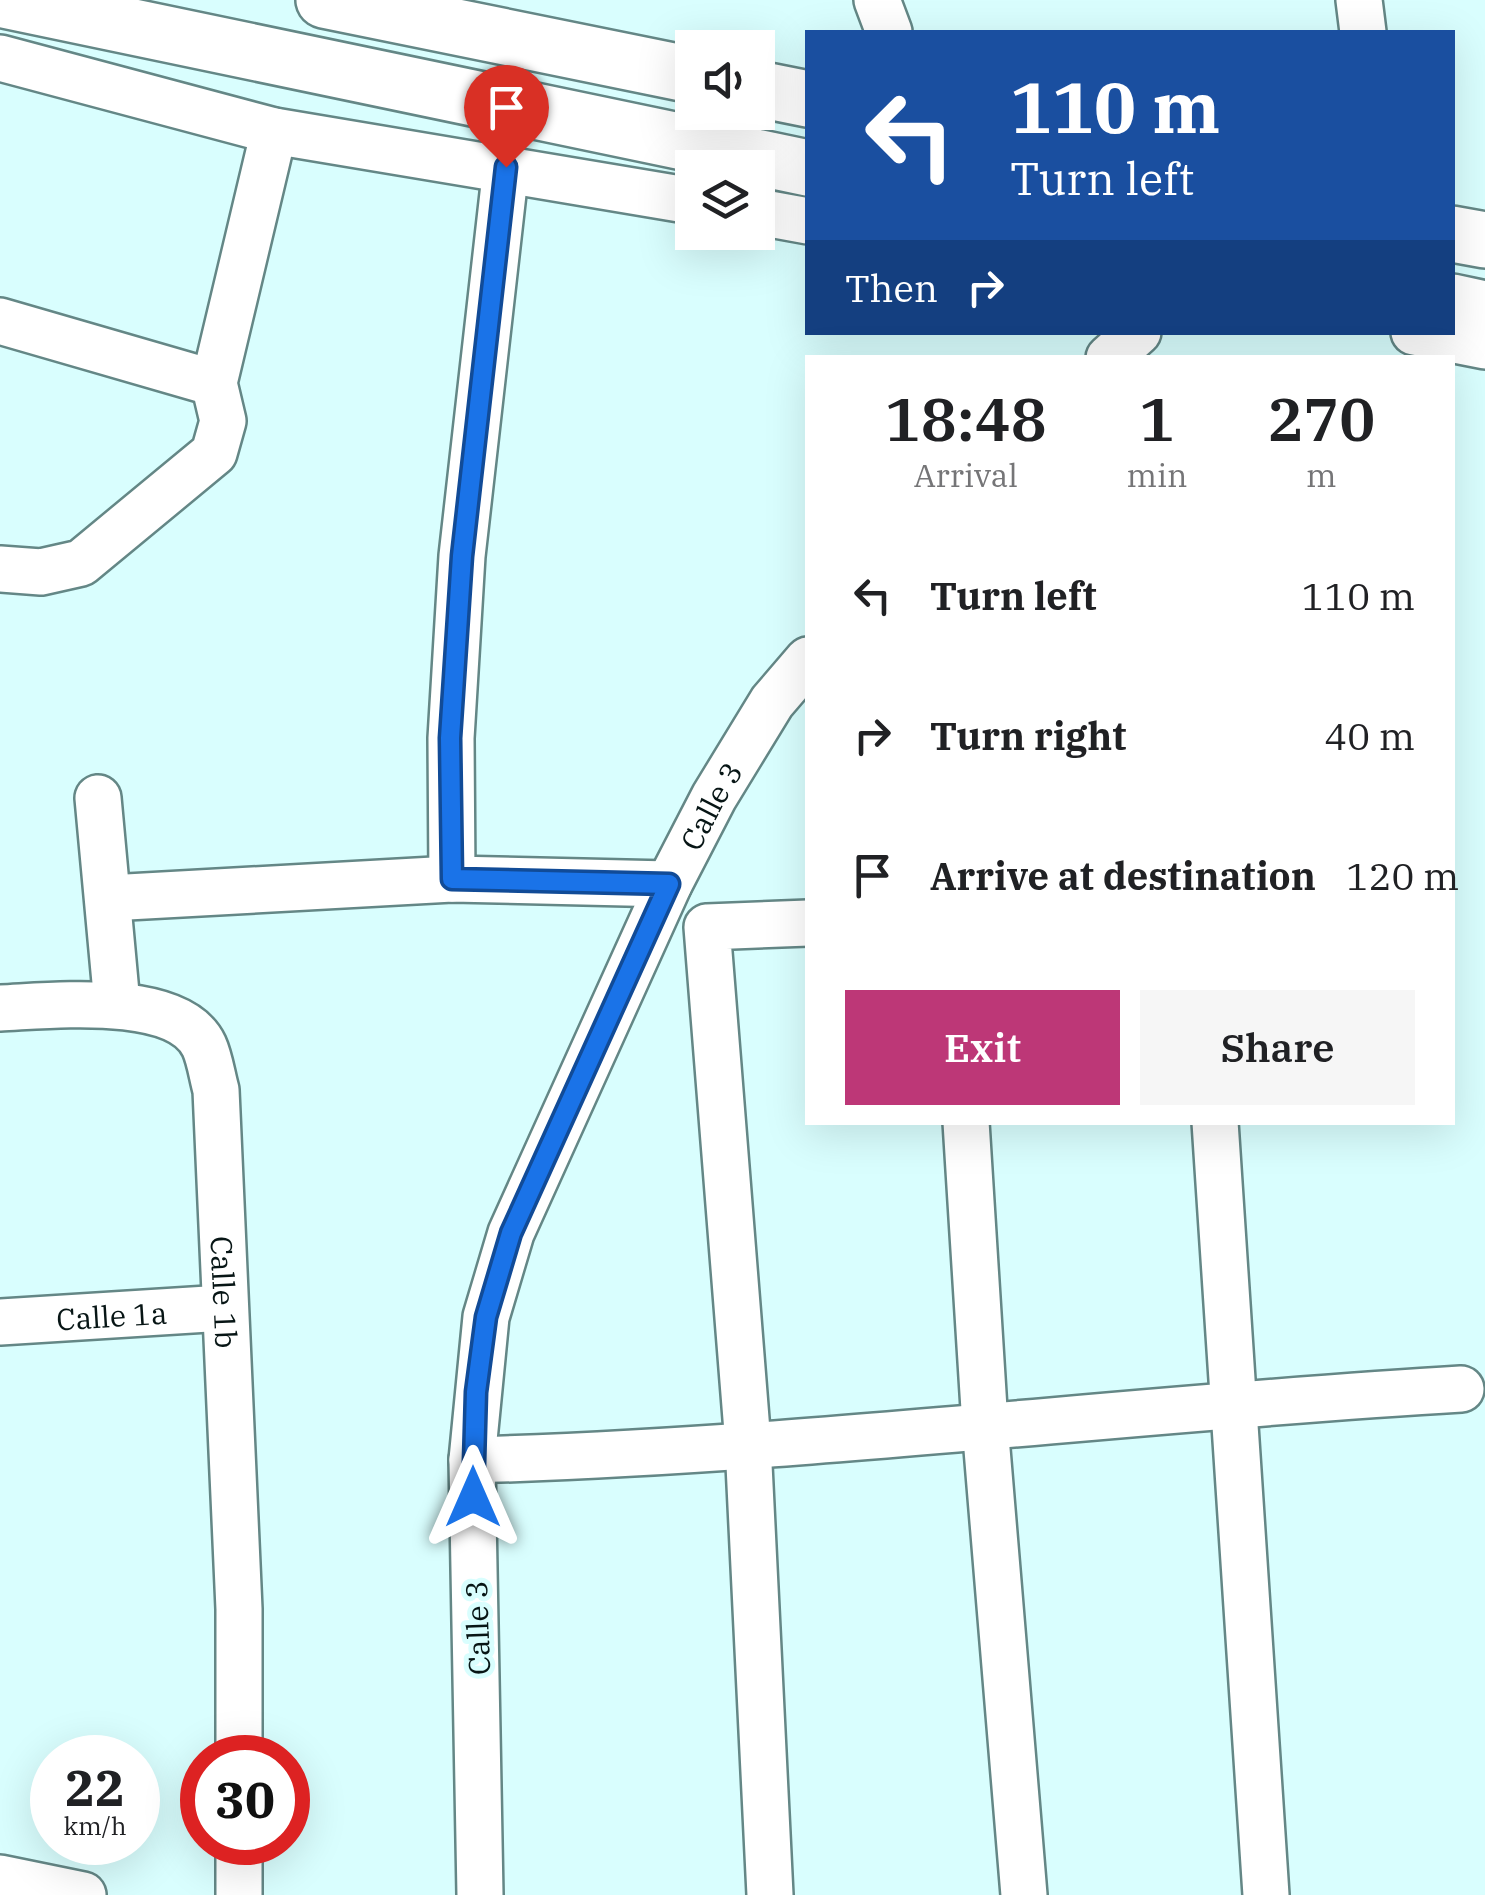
<!DOCTYPE html>
<html lang="en">
<head>
<meta charset="utf-8">
<style>
  body { margin:0; font-family:"IBM Plex Serif",serif; background:#f6f6f6; color:#202124; height:100vh; display:flex; flex-direction:column; font-size:38px; white-space:nowrap }
  * { box-sizing:border-box; margin:0 }
  p { font-size:32px; color:#757577 }
  .icon { flex:none; width:55px; height:55px; fill:none; stroke:currentColor; stroke-width:2; stroke-linecap:round; stroke-linejoin:round }
  .map { position:relative; flex:1; overflow:hidden }
  .sheet { position:absolute; left:805px; top:355px; width:650px; height:770px; display:flex; flex-direction:column; background:#fff; border-radius:0px; box-shadow:0 10px 40px #0002 }
  .sheet>* { flex:none }
  .guide { position:absolute; left:805px; top:30px; width:650px; height:305px; border-radius:0px; box-shadow:0 10px 40px #0002; background:#1a4fa0; color:#fff; overflow:hidden }
  .tools { position:absolute; left:675px; top:30px; display:grid; gap:20px }
  .tools a { display:grid; place-items:center; width:100px; height:100px; border-radius:0px; background:#fff; box-shadow:0 10px 40px #0002; font-size:50px }
  .speed { position:absolute; left:30px; top:1735px; display:flex; gap:20px; font-size:50px; font-weight:700; text-align:center }
  .speed>* { display:grid; place-content:center; width:130px; height:130px; border-radius:50%; background:#fff; box-shadow:0 10px 40px #0002; line-height:1 }
  .speed small { font-size:25px; font-weight:400 }
  .speed .limit { border:15px solid #d22; background:#fff; color:#111 }
  .pin { position:absolute; display:grid; place-items:center; width:85px; height:85px; color:#fff; margin:-102px -42px; border-radius:50% 50% 50% 0; rotate:-45deg; box-shadow:0 0 10px #0007 }
  .pin .icon { rotate:45deg }
  .me { position:absolute; width:110px; margin:-55px; rotate:0deg; stroke-linejoin:round; filter:drop-shadow(0 0 8px #0008) }
  .turn { display:flex; align-items:center; gap:35px; height:210px; padding:0 40px; font-size:45px }
  .turn .icon { width:130px; height:130px; stroke-width:2.5 }
  .turn b { display:block; font-size:70px; line-height:85px }
  .then { display:flex; align-items:center; height:95px; padding:0 40px; background:#0003; gap:20px; font-size:38px }
  .eta { display:flex; justify-content:space-evenly; align-items:center; height:170px; text-align:center }
  .eta b { font-size:60px; font-weight:600; line-height:70px }
  .primary-button { display:flex; gap:20px; margin-top:auto; padding:20px 40px }
  .primary-button a { flex:1; height:115px; border-radius:0px; background:#bd3777; color:#fff; font-size:40px; font-weight:600; line-height:115px; text-align:center }
  .primary-button a+a { background:#f6f6f6; color:#202124 }
  ul { padding:0; list-style:none }
  li { display:flex; align-items:center; gap:30px; height:140px; padding:0 40px }
  li div { flex:1 }
  li b { display:block; font-size:38px }
  li em { font-style:normal }
  .map>svg:first-child { display:block }
  .lines { fill:none; stroke-linecap:round; stroke-linejoin:round }
  .minor-casing { stroke:#648786; stroke-width:50 }
  .major-casing { stroke:#648786; stroke-width:60 }
  .minor { stroke:#fff; stroke-width:45 }
  .major { stroke:#fff; stroke-width:55 }
  .route-casing { stroke:#114b97; stroke-width:25 }
  .route { stroke:#1a73e8; stroke-width:18 }
  .labels { text-anchor:middle; dominant-baseline:central; stroke-width:10; stroke-linejoin:round; paint-order:stroke }
  .street-label { font-size:30px; fill:#071515; stroke:#d9fefe }
</style>
</head>
<body>
<div class="map">
<svg width="1485" height="1895" viewBox="0 0 1485 1895">
  <rect width="100%" height="100%" fill="#d9fefe"/>
  <g class="lines">
    <defs>
      <g id="minor">
        <path d="M877,0l12,32"/>
        <path d="M1359,0l4,32"/>
        <path d="M0,58l274,73 418,70"/>
        <path d="M758,212l50,9"/>
        <path d="M0,321l214,62"/>
        <path d="M1414,332l71,14"/>
        <path d="M1109,358l29,-26"/>
        <path d="M0,569l41,3 40,-9 133,-110 9,-32 -9,-38 60,-252"/>
        <path d="M98,798l19,206"/>
        <path d="M452,879l-1,-141 11,-182 44,-389"/>
        <path d="M109,898l343,-19 217,5"/>
        <path id="s1" d="M0,1008c50,-2 178,-17 204,38 6,13 8,30 12,44l23,519v149"/>
        <path d="M966,1122l19,303 39,470"/>
        <path d="M1215,1122l51,773"/>
        <path id="s2" d="M0,1322l224,-14"/>
        <path d="M472,1460c330,-9 659,-52 989,-71"/>
        <path d="M239,1842v53"/>
        <path d="M0,1878l83,17"/>
        <path id="s3" d="M480,1895l-8,-435 14,-143 25,-84 158,-349 45,-87 58,-95 36,-42"/>
        <path d="M770,1895l-22,-451 -41,-517 101,-4"/>
      </g>
      <g id="major">
        <path d="M4,0l804,168"/>
        <path d="M324,0l368,75"/>
        <path d="M758,89l50,10"/>
        <path d="M1452,234l33,6"/>
        <path d="M1452,302l33,7"/>
      </g>
    </defs>
    <use href="#minor" class="minor-casing"/>
    <use href="#major" class="major-casing"/>
    <use href="#minor" class="minor"/>
    <use href="#major" class="major"/>
  </g>
  <g class="lines">
    <defs>
      <path id="route" d="M473,1497l3,-105 10,-75 25,-84 158,-349 -217,-5 -2,-141 12,-182 44,-389"/>
    </defs>
    <use href="#route" class="route-casing"/>
    <use href="#route" class="route"/>
  </g>
  <g class="labels">
    <g class="street-label">
      <text stroke="none"><textPath href="#s3" startOffset="1138">Calle 3</textPath></text>
      <text stroke="none"><textPath href="#s1" startOffset="465">Calle 1b</textPath></text>
      <text stroke="none"><textPath href="#s2" startOffset="112">Calle 1a</textPath></text>
      <text transform="translate(477 1628) rotate(-92)">Calle 3</text>
    </g>
  </g>
</svg>
<div class="tools">
<a><svg class="icon" aria-label="sound" viewBox="0 0 24 24"><path d="M4 9h4l5-4v14l-5-4H4zM17 9q2 3 0 6"/></svg></a>
<a><svg class="icon" aria-label="layers" viewBox="0 0 24 24"><path d="M12 4l9 5-9 5-9-5zM3 14l9 5 9-5"/></svg></a>
</div>
<div class="speed"><div>22<small>km/h</small></div><div class="limit">30</div></div>
<div class="pin" style="left:506px;top:167px;background:#d93025"><svg class="icon" aria-label="arrive" viewBox="0 0 24 24"><path d="M6 21V4h12l-3 4 3 4H6"/></svg></div>
<svg class="me" style="left:473px;top:1497px" viewBox="-20 -20 40 40"><path d="M0-17L14 15 0 8-14 15z" fill="#1a73e8" stroke="#fff" stroke-width="4"/></svg>
<div class="guide">
<div class="turn"><svg class="icon" aria-label="left" viewBox="0 0 24 24"><path d="M17 20v-9H6M10 6l-5 5 5 5"/></svg><div><b>110 m</b>Turn left</div></div>
<div class="then">Then<svg class="icon" aria-label="right" viewBox="0 0 24 24"><path d="M7 20v-9h11M14 6l5 5-5 5"/></svg></div>
</div>
<section class="sheet">
<div class="eta">
<div><b>18:48</b><p>Arrival</p></div>
<div><b>1</b><p>min</p></div>
<div><b>270</b><p>m</p></div>
</div>
<ul>
<li><svg class="icon" aria-label="left" viewBox="0 0 24 24"><path d="M17 20v-9H6M10 6l-5 5 5 5"/></svg><div><b>Turn left</b></div><em>110 m</em></li>
<li><svg class="icon" aria-label="right" viewBox="0 0 24 24"><path d="M7 20v-9h11M14 6l5 5-5 5"/></svg><div><b>Turn right</b></div><em>40 m</em></li>
<li><svg class="icon" aria-label="arrive" viewBox="0 0 24 24"><path d="M6 21V4h12l-3 4 3 4H6"/></svg><div><b>Arrive at destination</b></div><em>120 m</em></li>
</ul>
<div class="primary-button"><a>Exit</a><a>Share</a></div>
</section>
</div>
</body>
</html>
